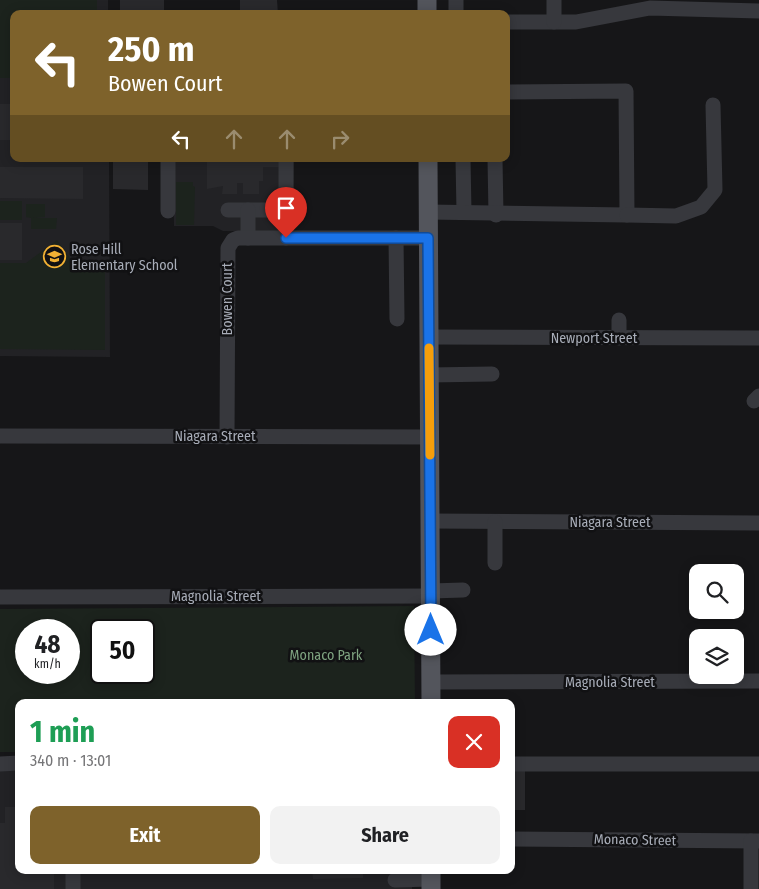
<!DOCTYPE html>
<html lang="en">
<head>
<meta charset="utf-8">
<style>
  body { margin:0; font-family:"Fira Sans Condensed",sans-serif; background:#f2f2f2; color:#202124; height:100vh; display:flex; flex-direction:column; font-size:19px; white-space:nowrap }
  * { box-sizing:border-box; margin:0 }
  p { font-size:16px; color:#757577 }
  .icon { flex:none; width:28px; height:28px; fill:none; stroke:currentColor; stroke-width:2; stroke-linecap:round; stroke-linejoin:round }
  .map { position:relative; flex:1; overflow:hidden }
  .details { position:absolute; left:15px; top:699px; width:500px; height:175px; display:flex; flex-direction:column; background:#fff; border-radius:10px; box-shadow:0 2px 12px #0003 }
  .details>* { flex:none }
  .banner { position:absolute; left:10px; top:10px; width:500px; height:152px; border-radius:10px; box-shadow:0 2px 12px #0003; background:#7e622b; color:#fff; overflow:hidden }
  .fabs { position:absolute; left:689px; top:564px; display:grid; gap:10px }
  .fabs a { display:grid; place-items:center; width:55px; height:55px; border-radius:10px; background:#fff; box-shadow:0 2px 12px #0003; font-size:25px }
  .speed { position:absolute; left:15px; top:619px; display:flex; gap:10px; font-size:25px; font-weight:700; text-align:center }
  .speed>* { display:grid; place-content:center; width:65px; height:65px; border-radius:50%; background:#fff; box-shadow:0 2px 12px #0003; line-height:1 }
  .speed small { font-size:12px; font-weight:400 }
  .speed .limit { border:2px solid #111; border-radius:8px; background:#fff; color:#111 }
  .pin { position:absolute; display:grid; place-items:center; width:42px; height:42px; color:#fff; margin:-51px -21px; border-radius:50% 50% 50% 0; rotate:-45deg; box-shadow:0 0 5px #0007 }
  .pin .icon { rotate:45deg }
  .me { position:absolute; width:55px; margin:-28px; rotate:0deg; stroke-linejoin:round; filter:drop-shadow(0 0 4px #0008) }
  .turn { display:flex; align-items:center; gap:18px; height:105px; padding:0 15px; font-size:22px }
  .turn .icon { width:65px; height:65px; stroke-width:2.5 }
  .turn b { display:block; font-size:35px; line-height:42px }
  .lanes { display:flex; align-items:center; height:48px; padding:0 15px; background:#0003; justify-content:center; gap:25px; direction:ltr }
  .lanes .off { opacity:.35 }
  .round { display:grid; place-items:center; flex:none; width:52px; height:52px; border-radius:10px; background:#f2f2f2 }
  .overview { display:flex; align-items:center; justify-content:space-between; height:85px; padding:0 15px }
  h1 { font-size:30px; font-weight:700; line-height:38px; color:#1e9e55 }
  .action { display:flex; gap:10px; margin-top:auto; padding:10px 15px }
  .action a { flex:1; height:58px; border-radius:10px; background:#7e622b; color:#fff; font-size:20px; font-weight:700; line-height:58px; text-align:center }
  .action a+a { background:#f2f2f2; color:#202124 }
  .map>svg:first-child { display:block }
  .built { fill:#222225 }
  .green { fill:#1c231d; fill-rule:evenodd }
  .building { fill:#29292c }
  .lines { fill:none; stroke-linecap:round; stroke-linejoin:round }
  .minor { stroke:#37383d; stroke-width:15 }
  .major { stroke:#53555c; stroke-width:19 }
  .route-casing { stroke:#114b97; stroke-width:12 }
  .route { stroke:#1a73e8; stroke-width:9 }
  .slow { stroke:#f59e0b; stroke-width:9 }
  .labels { text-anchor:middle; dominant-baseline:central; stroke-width:5; stroke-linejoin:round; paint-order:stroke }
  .poi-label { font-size:14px; fill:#a8adb8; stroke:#111113; text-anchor:start }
  .street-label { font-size:14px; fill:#a8adb8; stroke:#111113 }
  .park-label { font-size:14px; fill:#7fa381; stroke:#111113 }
</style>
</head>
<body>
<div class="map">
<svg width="759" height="889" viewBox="0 0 759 889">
  <rect width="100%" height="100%" fill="#161618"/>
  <g class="built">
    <path d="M0,0h108v14h-94v145h95l1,198 -110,-1z"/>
    <path d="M173,159h121l-1,73 -70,-1 -10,-5h-39z"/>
    <path d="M0,771h19v99h393v19h-412z"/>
  </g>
  <g class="green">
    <path d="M0,0h97v14h-83v64h-14z"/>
    <path d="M176,182h17v4l2,1 -1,38h-18z"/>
    <rect x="0" y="201" width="22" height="19"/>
    <path d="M26,204h19v13l-12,1h24l-1,11h-25v-11l-5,-1z"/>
    <path d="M57,240l20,28 28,2v80l-105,-1v-86h26z"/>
    <path d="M414,606l1,96h-396v50h-19v-143zM26,630h43v42h-43zM101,630h43v42h-43z"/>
  </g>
  <g class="building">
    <rect x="120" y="0" width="44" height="14"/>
    <path d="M240,0h37l1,14h-38z"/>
    <rect x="0" y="104" width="14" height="36"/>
    <path d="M113,159h35v31l-35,-1z"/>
    <path d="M216,159h63v8h-16v14h-4v13h-16v-11h-6v11h-15l1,-8 -16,3v-28z"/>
    <path d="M0,167h83v32l-83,-1z"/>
    <rect x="0" y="223" width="22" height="37"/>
    <rect x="511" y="771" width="14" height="39"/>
    <path d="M5,807h14v63h35v19h-54v-66h5z"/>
    <path d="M312,870h51v8l-50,1z"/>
  </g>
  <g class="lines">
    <g class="minor">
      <path d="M456,0v14"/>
      <path d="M506,22h70l74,-14 109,3"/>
      <path d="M554,22v-22"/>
      <path d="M168,159v52"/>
      <path d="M286,159v79"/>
      <path d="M463,159l1,53"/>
      <path d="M495,159l1,56"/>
      <path d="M228,210h58"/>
      <path d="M248,210v28"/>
      <path d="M428,212l199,3 -1,-124 -120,1"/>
      <path d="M627,215l49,1 25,-9 14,-17 -2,-85"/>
      <path d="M396,238l1,81"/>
      <path d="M619,320v18"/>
      <path d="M429,337l330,1"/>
      <path d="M429,375l63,-1"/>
      <path d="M754,401l5,-5"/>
      <path d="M0,436l430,1"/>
      <path d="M227,437l1,-189 5,-8 5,-2h190"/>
      <path d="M431,521l328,2"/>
      <path d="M495,522v41"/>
      <path d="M431,591l32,-1"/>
      <path d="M0,597l431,-1"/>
      <path d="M431,682l328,-1"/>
      <path d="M0,764l19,-1"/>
      <path d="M511,764h248"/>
      <path d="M511,839l248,2"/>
      <path d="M751,841v48"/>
      <path d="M73,870v19"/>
      <path d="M395,880l36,-1"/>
    </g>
    <g class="major">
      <path d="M427,0v14"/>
      <path d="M428,159l3,543"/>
      <path d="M431,889v-19"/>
    </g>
  </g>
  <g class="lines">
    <defs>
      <path id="route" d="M286,238h142l3,392"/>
    </defs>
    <use href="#route" class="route-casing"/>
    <use href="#route" class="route"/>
    <path class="slow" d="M429,348l1,107"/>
  </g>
  <defs>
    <symbol id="school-ring" viewBox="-11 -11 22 22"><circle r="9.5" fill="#111113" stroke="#f2b134" stroke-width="1.5"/><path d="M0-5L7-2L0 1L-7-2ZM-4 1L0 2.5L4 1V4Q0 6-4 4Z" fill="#f2b134"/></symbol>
  </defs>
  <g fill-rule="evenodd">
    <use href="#school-ring" x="42" y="244" width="25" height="25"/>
  </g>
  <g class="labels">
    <g class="poi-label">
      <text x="71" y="249">Rose Hill<tspan x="71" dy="16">Elementary School</tspan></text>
    </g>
    <g class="street-label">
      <text transform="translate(227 299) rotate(-90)">Bowen Court</text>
      <text x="594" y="338">Newport Street</text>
      <text x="215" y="436">Niagara Street</text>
      <text x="610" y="522">Niagara Street</text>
      <text x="216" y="596">Magnolia Street</text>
      <text x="610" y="682">Magnolia Street</text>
      <text transform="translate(635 840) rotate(1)">Monaco Street</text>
    </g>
    <g class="park-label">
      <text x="326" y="655">Monaco Park</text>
    </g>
  </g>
</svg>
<div class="fabs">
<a><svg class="icon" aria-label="search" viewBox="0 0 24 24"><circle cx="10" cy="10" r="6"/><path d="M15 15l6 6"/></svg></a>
<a><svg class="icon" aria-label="layers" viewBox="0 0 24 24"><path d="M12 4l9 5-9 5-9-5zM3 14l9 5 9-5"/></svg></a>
</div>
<div class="speed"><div>48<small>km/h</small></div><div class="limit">50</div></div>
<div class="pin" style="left:286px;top:238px;background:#d93025"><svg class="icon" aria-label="arrive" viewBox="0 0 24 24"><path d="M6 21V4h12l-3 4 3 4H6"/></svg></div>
<svg class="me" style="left:431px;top:630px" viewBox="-20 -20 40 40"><circle r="19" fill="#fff"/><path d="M0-13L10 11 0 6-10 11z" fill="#1a73e8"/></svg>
<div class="banner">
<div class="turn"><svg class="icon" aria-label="left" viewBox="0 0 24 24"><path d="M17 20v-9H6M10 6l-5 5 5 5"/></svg><div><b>250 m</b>Bowen Court</div></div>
<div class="lanes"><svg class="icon" aria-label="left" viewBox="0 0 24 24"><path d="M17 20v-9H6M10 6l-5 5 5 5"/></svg><svg class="icon off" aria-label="ahead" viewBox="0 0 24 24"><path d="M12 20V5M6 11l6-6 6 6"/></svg><svg class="icon off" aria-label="ahead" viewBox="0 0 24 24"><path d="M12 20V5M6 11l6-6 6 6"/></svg><svg class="icon off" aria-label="right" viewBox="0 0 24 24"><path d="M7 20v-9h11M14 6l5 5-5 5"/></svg></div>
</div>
<section class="details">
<div class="overview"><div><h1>1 min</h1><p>340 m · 13:01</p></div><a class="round" style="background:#d93025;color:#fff"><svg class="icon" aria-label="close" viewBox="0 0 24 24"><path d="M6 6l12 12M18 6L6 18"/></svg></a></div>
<div class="action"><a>Exit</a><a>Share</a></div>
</section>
</div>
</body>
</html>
